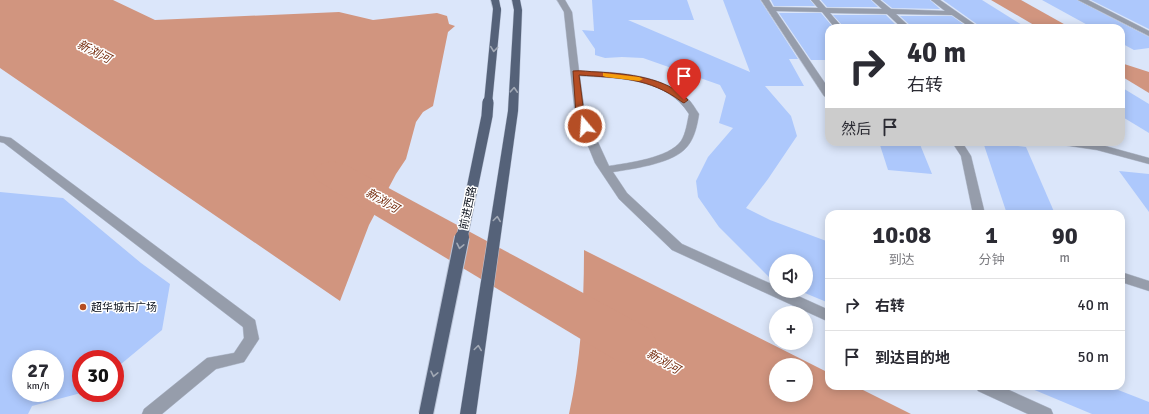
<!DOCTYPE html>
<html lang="zh">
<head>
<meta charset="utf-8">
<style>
  body { margin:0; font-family:Signika,"Noto Sans SC",sans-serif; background:#f2f2f3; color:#2b2b33; height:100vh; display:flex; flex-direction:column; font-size:15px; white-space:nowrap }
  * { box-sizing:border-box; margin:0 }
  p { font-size:13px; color:#7c7c81 }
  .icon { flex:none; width:22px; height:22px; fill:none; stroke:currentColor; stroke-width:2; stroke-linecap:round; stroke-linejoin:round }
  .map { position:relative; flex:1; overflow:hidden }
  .details { position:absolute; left:825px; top:210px; width:300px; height:180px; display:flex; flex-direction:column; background:#fff; border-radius:12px; box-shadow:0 2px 10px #0003 }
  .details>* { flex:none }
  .top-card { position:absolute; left:825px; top:24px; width:300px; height:122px; border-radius:12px; box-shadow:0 2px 10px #0003; background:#fff; color:#2b2b33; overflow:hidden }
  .buttons { position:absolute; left:769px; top:254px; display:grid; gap:8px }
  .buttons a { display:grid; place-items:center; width:44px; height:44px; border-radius:50%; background:#fff; box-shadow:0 2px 10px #0003; font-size:20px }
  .speed { position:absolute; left:12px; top:350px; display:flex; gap:8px; font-size:20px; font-weight:700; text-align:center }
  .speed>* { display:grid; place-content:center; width:52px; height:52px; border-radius:50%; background:#fff; box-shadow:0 2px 10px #0003; line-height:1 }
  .speed small { font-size:10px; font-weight:400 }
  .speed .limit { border:6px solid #d22; background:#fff; color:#111 }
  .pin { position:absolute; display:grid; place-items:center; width:34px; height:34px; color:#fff; margin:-41px -17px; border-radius:50% 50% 50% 0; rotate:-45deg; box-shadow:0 0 4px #0007 }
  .pin .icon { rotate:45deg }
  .me { position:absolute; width:44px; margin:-22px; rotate:342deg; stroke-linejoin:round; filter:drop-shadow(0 0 3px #0008) }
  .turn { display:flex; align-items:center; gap:14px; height:84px; padding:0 16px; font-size:18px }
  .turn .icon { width:52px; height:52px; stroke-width:2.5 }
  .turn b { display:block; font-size:28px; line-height:34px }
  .then { display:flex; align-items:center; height:38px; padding:0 16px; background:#0003; gap:8px; font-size:15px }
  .eta { display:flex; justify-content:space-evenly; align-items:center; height:68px; text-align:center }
  .eta b { font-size:24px; font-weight:700; line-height:28px }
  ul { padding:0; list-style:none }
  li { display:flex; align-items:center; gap:12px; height:52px; padding:0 16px; border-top:1px solid #e1e1e2 }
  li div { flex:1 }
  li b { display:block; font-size:15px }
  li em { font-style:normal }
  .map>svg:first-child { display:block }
  .water { fill:#d1957f; fill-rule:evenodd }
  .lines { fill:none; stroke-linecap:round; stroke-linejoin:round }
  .river { fill:#d1957f; fill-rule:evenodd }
  .building { fill:#adc8fc; fill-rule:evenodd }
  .minor-casing { stroke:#bac4d7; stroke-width:1 }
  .major-casing { stroke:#bac4d7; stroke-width:1 }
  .minor { fill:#969dab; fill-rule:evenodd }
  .major { fill:#556279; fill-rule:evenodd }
  .major-bridge-far2-casing { stroke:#bac4d7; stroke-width:9; stroke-linecap:butt }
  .major-bridge-far1-casing { stroke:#bac4d7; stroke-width:12; stroke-linecap:butt }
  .major-bridge-casing { stroke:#bac4d7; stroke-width:16; stroke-linecap:butt }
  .major-bridge-far2 { stroke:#556279; stroke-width:8 }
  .major-bridge-far1 { stroke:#556279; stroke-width:11 }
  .major-bridge { stroke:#556279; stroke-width:14 }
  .oneway { stroke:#a2a9b5 }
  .route { fill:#b54e25; stroke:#763318 }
  .slow { fill:#f59e0b }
  .poi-dot { fill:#b54e25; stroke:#fff; stroke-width:1.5 }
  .labels { text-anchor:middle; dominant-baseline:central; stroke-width:3; stroke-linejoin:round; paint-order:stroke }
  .street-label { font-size:11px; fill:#0c121d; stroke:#fff }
  .poi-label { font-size:11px; fill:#0c121d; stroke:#fff; text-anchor:start }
  .water-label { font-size:12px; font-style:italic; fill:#772f11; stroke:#fff }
</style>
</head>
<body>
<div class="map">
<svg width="1149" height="414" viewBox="0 0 1149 414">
  <rect width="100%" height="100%" fill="#dbe6fa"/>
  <g class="water">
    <path d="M0,0h113l42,20 184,-8 34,8 64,-7 10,3 2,8 6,2 -7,6 -15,74 -10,6 -7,10 -10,37 -10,15 -27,51 -29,76 -340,-233z"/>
    <path d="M991,0h30l50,28h-32z"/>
    <path d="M1121,63l28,9v21l-28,-17z"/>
    <path d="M584,250l245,123v13h26l56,28h-342c12,-54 15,-109 15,-164zM776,365h30v30h-30z"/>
  </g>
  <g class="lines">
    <path class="river" d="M332,161l14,4 304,164 8,15 -8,15 -18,6 -18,-6 -296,-178 -5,-8 5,-8z"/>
  </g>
  <g class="building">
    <path d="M592,0h95l7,20h-66l122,52 -27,-72h37l38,59h-9l15,27h-39l26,30 6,20 -29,43 -22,29 24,12 59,22v61l-29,-12h6v-30h-30v19l-7,-3 -50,-50 -21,-30 -2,-16 12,-24 25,-29 -14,-5 7,-27 -6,-11 -77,-27 -21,-1 -17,1 -10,-3v-6l-13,-19 12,1z"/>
    <path d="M771,0h39l5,6h-41z"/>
    <path d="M821,0h50l7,7h-51z"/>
    <path d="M882,0h48l10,9 -48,-1z"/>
    <path d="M943,0h39l45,28 -46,-1z"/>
    <path d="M1042,0h35l72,37v11l-15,2 -13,-7v-15h-28z"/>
    <path d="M1091,0h58v29z"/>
    <path d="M779,13h42l11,13h-3v34h-18z"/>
    <path d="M833,15h53l11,11 -16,-1 2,3 -39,-1z"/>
    <path d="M900,16h52l14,10h-55z"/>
    <path d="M1121,87l28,17v29l-28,-17z"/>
    <path d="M879,142h40l13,32 -44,-4z"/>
    <path d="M983,142l43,5 29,67h-48z"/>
    <path d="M1119,171l30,3v38z"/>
    <path d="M0,192l63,6 78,65 29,21 -8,46 -47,39v-10h-34v34l-49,13 -4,8h-28zM21,359h34v34h-34z"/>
    <path d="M1025,386h83l41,16v12h-57z"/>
  </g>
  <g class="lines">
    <defs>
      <g id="minor">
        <path d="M557,0h8l7,12 7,59c36,1 78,2 107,26 5,4 9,11 13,17 -2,13 -5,27 -15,36 -15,14 -52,19 -71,22l14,21 55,51 94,42v5h11l42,19v12l-157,-72 -53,-51 -24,-36 -20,-49 -11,-102zM580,76c37,2 87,2 109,38 -2,9 -3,19 -8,27 -12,17 -53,22 -72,25l-24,-52z"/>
        <path d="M761,0h8l4,7 45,1 -7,-8h8l7,8 56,1 -10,-9h8l11,9 54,2 -14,-11h9l40,28h-9l-19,-13 -56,-1 15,14h-9l-15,-14 -57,-1 13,15h-8l-13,-16 -46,-1 53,78v10l-5,-3z"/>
        <path d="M1078,0h10l61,31v5z"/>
        <path d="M0,136l11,2 244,182 4,19 -15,23 -28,7 -54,45h-20l2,-5 63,-51 27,-5 10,-15 -1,-11 -239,-184 -4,-1z"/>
        <path d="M952,142h10l9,14 14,58h-12l-12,-58z"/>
        <path d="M1058,142h27l13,2 51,14v6l-52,-14 -34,-5z"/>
        <path d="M1121,272l28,9v10l-28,-9z"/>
        <path d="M976,386h24l51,23 2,5h-25l-50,-23z"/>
      </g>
      <g id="major">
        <path d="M491,0h8l2,10 -1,2h-6z"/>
        <path d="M512,0h8l2,10 -4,101 -42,303h-16l48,-303 6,-101z"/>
      </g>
    </defs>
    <use href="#minor" class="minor-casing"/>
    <use href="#major" class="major-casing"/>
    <use href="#minor" class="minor"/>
    <use href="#major" class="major"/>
    <defs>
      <path id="major-bridge-far2" d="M488,103l9,-93"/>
      <path id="major-bridge-far1" d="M462,238l25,-122 1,-14"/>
      <path id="major-bridge" d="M426,414l36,-177"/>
    </defs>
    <use href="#major-bridge-far2" class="major-bridge-far2-casing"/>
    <use href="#major-bridge-far1" class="major-bridge-far1-casing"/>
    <use href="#major-bridge" class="major-bridge-casing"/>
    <use href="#major-bridge-far2" class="major-bridge-far2"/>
    <use href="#major-bridge-far1" class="major-bridge-far1"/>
    <use href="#major-bridge" class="major-bridge"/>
  </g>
  <defs><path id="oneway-chevron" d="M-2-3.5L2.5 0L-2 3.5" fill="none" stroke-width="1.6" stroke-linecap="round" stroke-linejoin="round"/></defs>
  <g class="oneway">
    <use href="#oneway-chevron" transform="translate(494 49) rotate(96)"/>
    <use href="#oneway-chevron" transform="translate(514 90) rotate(-87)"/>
    <use href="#oneway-chevron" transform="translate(497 219) rotate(-82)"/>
    <use href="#oneway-chevron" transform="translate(460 246) rotate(102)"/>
    <use href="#oneway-chevron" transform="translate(478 348) rotate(-82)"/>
    <use href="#oneway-chevron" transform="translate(434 374) rotate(102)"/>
  </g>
  <path class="route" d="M573,71c8,-1 17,1 25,1 29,2 68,5 90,28l-4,3 -2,-1c-33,-25 -64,-24 -103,-27l5,39 5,12 -4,3 -2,-1 -7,-14z"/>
  <path class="slow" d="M603,73l36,4 4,2 -4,2 -33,-4 -3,-1z"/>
  <circle class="poi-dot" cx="83" cy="307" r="4"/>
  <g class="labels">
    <g class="street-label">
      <text transform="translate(468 208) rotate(-78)">前进西路</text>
    </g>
    <g class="poi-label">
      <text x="91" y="307">超华城市广场</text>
    </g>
    <g class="water-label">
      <text transform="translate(94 52) rotate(27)">新浏河</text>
      <text transform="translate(382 201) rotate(30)">新浏河</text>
      <text transform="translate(663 362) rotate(30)">新浏河</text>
    </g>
  </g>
</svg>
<div class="buttons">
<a><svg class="icon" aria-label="sound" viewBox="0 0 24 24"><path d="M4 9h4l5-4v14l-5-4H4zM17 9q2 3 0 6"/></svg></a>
<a>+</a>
<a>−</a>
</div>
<div class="speed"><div>27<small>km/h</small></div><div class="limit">30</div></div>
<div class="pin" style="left:684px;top:100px;background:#d93025"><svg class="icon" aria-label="arrive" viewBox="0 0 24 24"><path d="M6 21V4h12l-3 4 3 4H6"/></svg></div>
<svg class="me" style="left:585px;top:126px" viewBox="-20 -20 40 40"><circle r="17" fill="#b54e25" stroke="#fff" stroke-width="3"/><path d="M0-11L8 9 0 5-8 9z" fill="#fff"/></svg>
<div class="top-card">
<div class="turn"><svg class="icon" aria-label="right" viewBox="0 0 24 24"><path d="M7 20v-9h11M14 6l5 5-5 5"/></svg><div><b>40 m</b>右转</div></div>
<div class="then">然后<svg class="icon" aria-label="arrive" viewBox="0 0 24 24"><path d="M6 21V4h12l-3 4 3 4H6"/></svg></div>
</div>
<section class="details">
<div class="eta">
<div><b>10:08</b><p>到达</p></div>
<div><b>1</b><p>分钟</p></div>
<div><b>90</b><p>m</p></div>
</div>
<ul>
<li><svg class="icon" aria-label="right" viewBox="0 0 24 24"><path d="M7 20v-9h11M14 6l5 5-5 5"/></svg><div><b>右转</b></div><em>40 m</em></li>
<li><svg class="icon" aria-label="arrive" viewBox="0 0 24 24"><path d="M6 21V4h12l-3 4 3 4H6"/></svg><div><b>到达目的地</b></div><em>50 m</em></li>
</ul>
</section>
</div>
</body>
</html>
